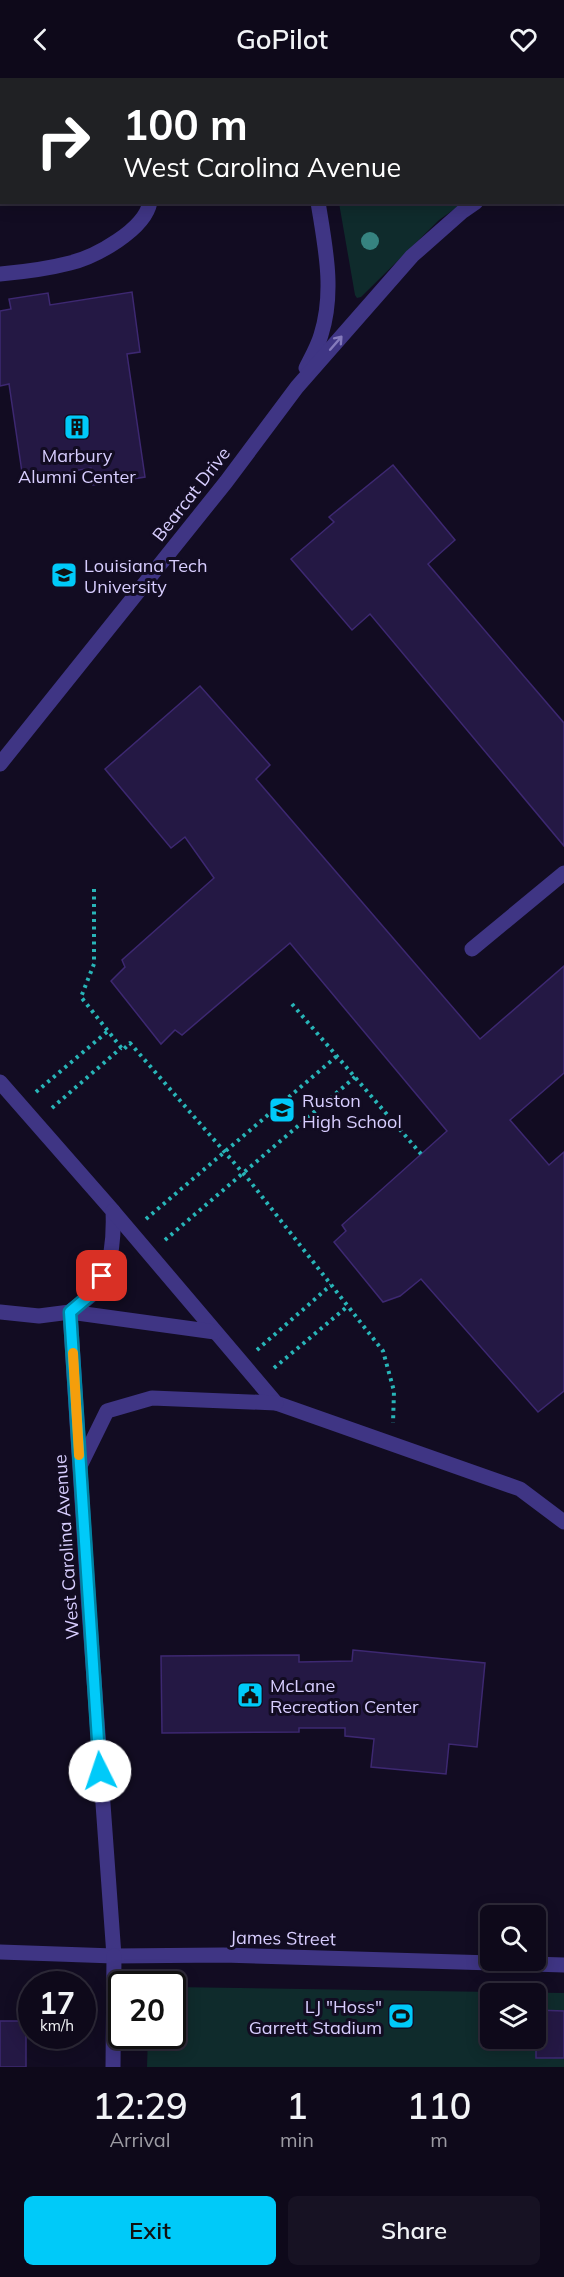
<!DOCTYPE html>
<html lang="en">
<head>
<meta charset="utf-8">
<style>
  body { margin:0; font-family:Mulish,sans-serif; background:#171223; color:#f1f3f6; height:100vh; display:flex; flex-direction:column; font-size:22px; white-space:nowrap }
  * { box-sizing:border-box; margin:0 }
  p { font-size:20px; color:#9b9aa2 }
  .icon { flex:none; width:33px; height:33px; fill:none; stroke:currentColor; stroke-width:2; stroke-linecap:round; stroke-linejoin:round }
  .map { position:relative; height:1989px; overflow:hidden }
  .sheet { display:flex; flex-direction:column; background:#0e091a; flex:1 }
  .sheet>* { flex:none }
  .guide { position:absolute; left:0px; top:0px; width:564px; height:126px; box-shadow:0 3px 15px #0003,0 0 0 2px #2e2a39; background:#202124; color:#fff; overflow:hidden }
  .fabs { position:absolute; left:480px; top:1827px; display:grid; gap:12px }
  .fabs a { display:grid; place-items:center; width:66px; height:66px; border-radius:9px; background:#0e091a; box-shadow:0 3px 15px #0003,0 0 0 2px #2e2a39; font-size:30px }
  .speed { position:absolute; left:18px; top:1893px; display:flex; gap:12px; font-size:30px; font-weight:700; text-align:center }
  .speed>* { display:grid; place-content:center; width:78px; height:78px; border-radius:50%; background:#0e091a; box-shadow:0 3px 15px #0003,0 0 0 2px #2e2a39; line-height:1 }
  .speed small { font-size:15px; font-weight:400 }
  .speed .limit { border:3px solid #111; border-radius:9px; background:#fff; color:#111 }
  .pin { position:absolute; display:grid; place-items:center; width:51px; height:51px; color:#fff; margin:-26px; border-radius:12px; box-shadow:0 3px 9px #0006 }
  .me { position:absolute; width:66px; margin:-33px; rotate:356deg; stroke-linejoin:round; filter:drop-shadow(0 0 4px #0008) }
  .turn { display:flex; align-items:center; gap:21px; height:126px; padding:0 24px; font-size:27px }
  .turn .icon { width:78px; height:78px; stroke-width:2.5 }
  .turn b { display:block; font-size:42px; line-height:51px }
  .eta { display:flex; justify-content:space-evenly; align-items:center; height:102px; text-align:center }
  .eta b { font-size:36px; font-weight:600; line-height:42px }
  .primary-button { display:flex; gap:12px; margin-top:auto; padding:12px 24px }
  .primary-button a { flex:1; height:69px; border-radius:9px; background:#00caf9; color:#111; font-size:24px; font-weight:600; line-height:69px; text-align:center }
  .primary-button a+a { background:#171223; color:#f1f3f6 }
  header { display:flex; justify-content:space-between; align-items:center; height:78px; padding:0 24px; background:#0e091a; font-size:27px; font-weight:600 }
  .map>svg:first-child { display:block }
  .green { fill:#0f2b2c; fill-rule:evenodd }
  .building { fill:#241844; stroke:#3d2871; stroke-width:1.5 }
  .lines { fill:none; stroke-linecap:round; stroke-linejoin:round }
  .path { stroke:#28b5b8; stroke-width:4; stroke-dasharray:3 4.5; stroke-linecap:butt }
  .service { stroke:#3f3584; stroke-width:15 }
  .minor { stroke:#3f3584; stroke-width:15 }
  .secondary { stroke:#7665ff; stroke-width:15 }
  .tree { fill:#368380 }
  .oneway { stroke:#847abb }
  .route-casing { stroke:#0083a2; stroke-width:15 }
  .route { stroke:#00caf9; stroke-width:10 }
  .slow { stroke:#f59e0b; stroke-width:10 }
  .labels { text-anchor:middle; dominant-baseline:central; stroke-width:6; stroke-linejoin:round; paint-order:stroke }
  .poi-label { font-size:18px; fill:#d8ceff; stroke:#120c22; text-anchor:start }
  .street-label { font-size:18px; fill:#d8ceff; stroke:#120c22 }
</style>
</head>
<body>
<header><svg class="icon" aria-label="back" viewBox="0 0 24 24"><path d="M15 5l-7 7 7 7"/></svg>GoPilot<svg class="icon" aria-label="heart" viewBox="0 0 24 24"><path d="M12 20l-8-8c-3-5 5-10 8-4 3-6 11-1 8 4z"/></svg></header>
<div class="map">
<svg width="564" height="1989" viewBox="0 0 564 1989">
  <rect width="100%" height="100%" fill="#120c22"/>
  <g class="green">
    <path d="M339,125h124l-24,17 -78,77 -4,1 -2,-3z"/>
    <path d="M173,1909l391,6v74h-417l1,-31h24zM490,1916h46v44h-46z"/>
  </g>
  <g class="building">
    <path d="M132,214l8,60 -13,2 18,123 -52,8 -2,-17 -68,11 -14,-95 -9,2v-75l11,-2 -2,-10 39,-6 2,12z"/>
    <path d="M393,387l62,75 -27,24 136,159v123l-194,-232 -18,16 -61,-71 43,-37 -5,-5z"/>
    <path d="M200,608l70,79 -14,14 224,260 84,-73v107l-54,47 39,45 15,-13v239l-26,21 -117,-133 -21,17 -17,6 -49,-60 12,-11 -4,-6 105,-94 -157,-188 -108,92 -7,-5 -14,14 -50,-63 14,-14 -3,-7 92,-82 -29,-41 -14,11 -66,-79z"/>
    <path d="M353,1572l132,13 -8,84 -28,-3 -3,30 -75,-7 3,-28 -29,-3v-8h-46v4l-137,1 -1,-77 138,-1v7l53,-1z"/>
    <path d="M536,1932l28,1v47h-28z"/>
    <rect x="0" y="1943" width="26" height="46"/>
  </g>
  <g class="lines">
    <g class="path">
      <path d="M94,811v75l-13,33 42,53 7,-7 119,137 134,171 11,40 -1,32"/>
      <path d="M292,926l129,150"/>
      <path d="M36,1014l72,-61"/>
      <path d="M52,1030l69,-60"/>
      <path d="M146,1141l191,-163"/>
      <path d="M165,1162l190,-163"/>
      <path d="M257,1272l74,-65"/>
      <path d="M274,1290l74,-62"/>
    </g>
    <g class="service">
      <path d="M502,0v2"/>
      <path d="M280,2l1,-2"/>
      <path d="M371,2v-2"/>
      <path d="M0,196c23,-2 47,-5 70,-11 25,-6 75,-33 80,-61"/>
      <path d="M472,871l92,-76"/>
      <path d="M0,1004l113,129c1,24 -1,58 -17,79 -6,8 -18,15 -26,22l19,298 25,346"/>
      <path d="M113,1133l163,192 244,86 44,33"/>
      <path d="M0,1234l39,4 31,-4 145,20"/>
      <path d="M81,1386l26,-53 45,-13 124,5"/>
    </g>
    <g class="minor">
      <path d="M562,71l2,-1"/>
      <path d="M306,290c5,-10 12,-22 15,-33 14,-44 4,-89 -3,-133"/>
      <path d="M0,686l226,-282 71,-95 115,-131 51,-45 13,-9"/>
      <path d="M0,1874l114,4 109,-1 341,10"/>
      <path d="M113,1989l1,-111"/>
    </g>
    <g class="secondary">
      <path d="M562,18l2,-1"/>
      <path d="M0,105h2"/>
    </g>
  </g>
  <circle class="tree" cx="370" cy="163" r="9"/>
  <defs><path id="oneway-shaft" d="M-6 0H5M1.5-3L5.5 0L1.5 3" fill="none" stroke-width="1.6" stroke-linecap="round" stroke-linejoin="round" transform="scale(1.5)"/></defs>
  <use class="oneway" href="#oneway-shaft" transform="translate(336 265) rotate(-49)"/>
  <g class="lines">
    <defs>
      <path id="route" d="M100,1693l-30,-459 26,-22 6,-14"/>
    </defs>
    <use href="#route" class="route-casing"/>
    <use href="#route" class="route"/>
    <path class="slow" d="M73,1275l6,102"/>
  </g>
  <defs>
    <symbol id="building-square" viewBox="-11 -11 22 22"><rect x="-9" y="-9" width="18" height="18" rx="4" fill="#00caf9" stroke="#120c22"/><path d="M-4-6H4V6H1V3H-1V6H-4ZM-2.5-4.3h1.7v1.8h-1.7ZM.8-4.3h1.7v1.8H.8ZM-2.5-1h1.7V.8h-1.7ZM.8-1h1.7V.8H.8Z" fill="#111"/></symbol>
    <symbol id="university-square" viewBox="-11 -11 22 22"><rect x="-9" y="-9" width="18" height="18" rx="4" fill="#00caf9" stroke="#120c22"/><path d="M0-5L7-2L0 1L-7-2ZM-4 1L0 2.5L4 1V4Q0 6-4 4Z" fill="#111"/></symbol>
    <symbol id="school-square" viewBox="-11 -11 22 22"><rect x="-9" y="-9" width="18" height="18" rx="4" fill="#00caf9" stroke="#120c22"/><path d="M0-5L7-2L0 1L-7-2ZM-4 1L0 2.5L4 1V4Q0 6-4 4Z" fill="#111"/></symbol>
    <symbol id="civic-square" viewBox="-11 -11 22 22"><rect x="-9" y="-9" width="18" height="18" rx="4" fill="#00caf9" stroke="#120c22"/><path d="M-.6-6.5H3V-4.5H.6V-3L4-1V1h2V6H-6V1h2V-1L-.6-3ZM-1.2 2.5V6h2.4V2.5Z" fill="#111"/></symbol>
    <symbol id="stadium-square" viewBox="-11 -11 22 22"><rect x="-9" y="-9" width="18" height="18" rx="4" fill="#00caf9" stroke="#120c22"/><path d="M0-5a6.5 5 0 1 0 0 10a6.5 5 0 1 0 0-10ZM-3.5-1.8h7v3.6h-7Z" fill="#111"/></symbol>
  </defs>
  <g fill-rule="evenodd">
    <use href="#building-square" x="62" y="334" width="30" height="30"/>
    <use href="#university-square" x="49" y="482" width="30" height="30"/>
    <use href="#school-square" x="267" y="1017" width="30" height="30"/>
    <use href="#civic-square" x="235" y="1602" width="30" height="30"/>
    <use href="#stadium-square" x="386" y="1923" width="30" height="30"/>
  </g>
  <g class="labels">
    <g class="poi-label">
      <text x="77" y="377" text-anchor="middle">Marbury<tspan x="77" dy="21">Alumni Center</tspan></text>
      <text x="84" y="487">Louisiana Tech<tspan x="84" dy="21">University</tspan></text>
      <text x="302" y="1022">Ruston<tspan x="302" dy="21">High School</tspan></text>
      <text x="270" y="1607">McLane<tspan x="270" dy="21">Recreation Center</tspan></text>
      <text x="382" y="1928" text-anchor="end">LJ "Hoss"<tspan x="382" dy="21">Garrett Stadium</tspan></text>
    </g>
    <g class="street-label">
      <text transform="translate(191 416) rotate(-52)">Bearcat Drive</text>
      <text transform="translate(66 1469) rotate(-94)">West Carolina Avenue</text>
      <text transform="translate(283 1860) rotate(1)">James Street</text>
    </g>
  </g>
</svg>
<div class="fabs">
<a><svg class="icon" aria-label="search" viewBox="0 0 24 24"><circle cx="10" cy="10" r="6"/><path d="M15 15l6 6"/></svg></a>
<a><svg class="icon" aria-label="layers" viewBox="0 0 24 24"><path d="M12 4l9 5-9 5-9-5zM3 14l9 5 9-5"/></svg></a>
</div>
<div class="speed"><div>17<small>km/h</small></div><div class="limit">20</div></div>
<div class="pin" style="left:102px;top:1198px;background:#d93025"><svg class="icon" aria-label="arrive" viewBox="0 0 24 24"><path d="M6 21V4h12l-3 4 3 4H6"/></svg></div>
<svg class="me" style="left:100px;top:1693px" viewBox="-20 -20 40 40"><circle r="19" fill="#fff"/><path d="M0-13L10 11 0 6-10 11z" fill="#00caf9"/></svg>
<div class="guide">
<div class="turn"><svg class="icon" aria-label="right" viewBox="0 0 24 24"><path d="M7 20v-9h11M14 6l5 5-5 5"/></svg><div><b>100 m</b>West Carolina Avenue</div></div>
</div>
</div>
<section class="sheet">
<div class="eta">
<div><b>12:29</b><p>Arrival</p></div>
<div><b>1</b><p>min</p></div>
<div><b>110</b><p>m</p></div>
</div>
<div class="primary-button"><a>Exit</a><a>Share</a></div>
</section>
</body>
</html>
